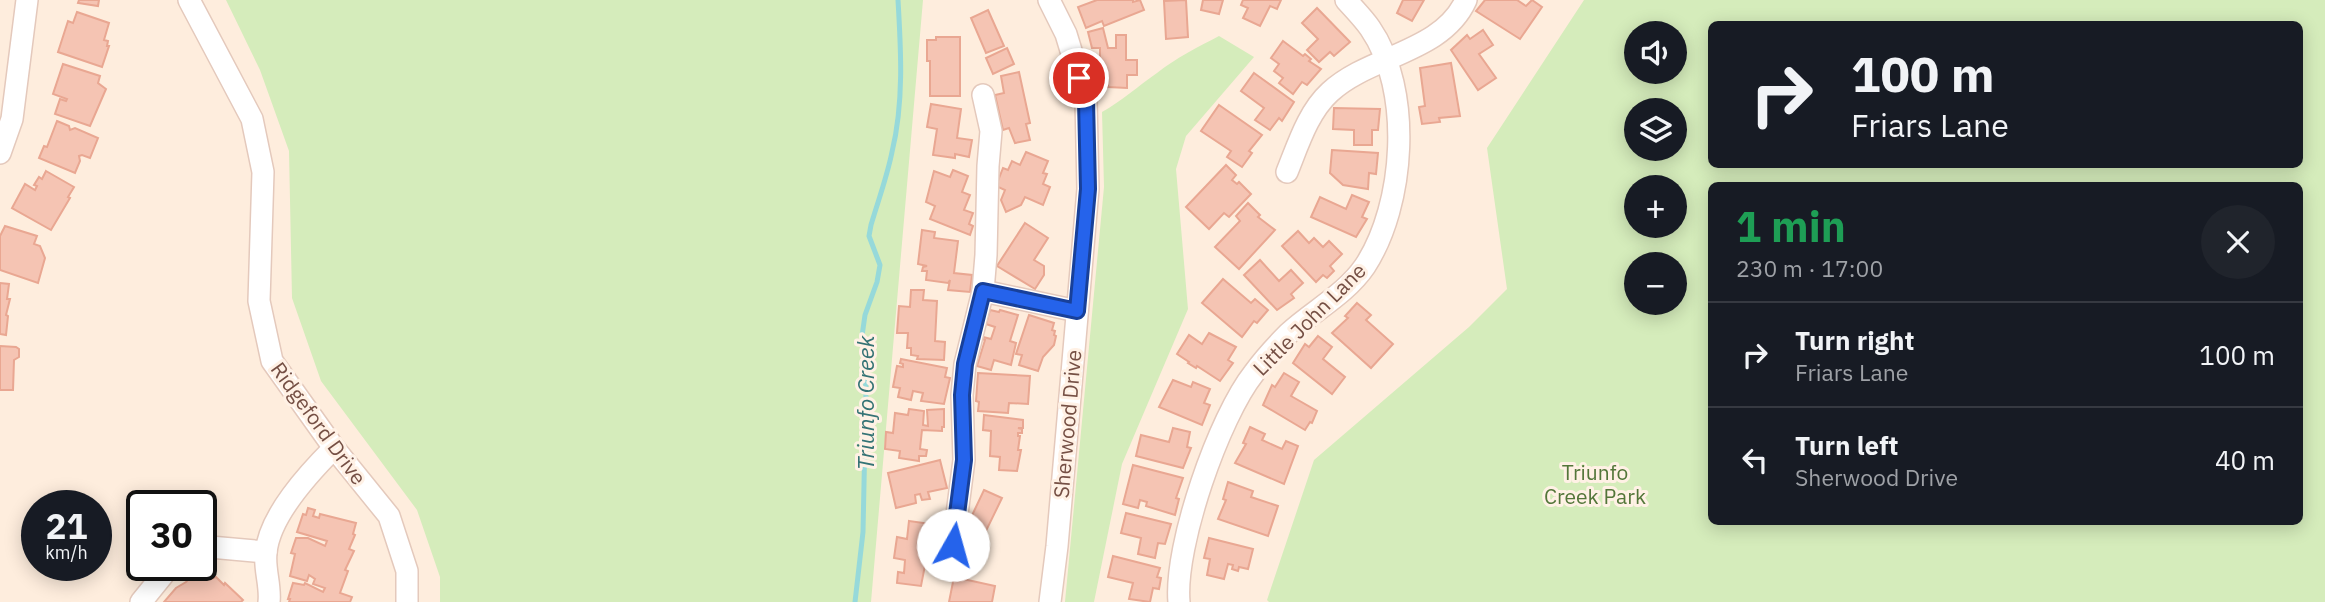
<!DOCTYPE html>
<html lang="en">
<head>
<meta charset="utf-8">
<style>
  body { margin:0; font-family:"IBM Plex Sans",sans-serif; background:#20242c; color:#f1f3f6; height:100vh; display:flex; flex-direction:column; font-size:26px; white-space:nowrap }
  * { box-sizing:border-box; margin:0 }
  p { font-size:23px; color:#9ea1a6 }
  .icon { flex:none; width:38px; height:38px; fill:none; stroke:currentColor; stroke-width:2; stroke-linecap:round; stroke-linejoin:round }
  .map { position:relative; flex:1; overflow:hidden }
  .drawer { position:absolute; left:1708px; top:182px; width:595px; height:343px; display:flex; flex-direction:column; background:#171b24; border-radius:10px; box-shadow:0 4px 18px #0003 }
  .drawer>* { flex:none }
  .guide { position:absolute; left:1708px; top:21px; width:595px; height:147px; border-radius:10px; box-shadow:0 4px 18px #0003; background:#171b24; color:#f1f3f6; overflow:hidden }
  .fabs { position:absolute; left:1624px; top:21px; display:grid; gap:14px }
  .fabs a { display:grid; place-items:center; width:63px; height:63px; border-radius:50%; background:#171b24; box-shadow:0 4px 18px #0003; font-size:35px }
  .speed { position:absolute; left:21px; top:490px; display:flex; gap:14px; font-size:35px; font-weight:700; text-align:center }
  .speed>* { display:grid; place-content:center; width:91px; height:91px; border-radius:50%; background:#171b24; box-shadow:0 4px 18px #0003; line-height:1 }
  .speed small { font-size:18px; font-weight:400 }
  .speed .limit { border:4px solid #111; border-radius:10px; background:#fff; color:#111 }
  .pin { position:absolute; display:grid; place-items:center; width:60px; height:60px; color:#fff; margin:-30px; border:4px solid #fff; border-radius:50%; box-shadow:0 2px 7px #0007 }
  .me { position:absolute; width:77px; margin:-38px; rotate:7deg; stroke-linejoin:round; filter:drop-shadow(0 0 5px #0008) }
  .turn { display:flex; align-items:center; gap:24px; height:147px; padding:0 28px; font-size:32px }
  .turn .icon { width:91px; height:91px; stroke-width:2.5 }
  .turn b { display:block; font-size:49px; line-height:60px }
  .round { display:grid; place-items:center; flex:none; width:74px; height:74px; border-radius:37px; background:#20242c }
  .headline { display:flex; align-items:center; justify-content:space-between; height:119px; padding:0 28px }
  h1 { font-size:42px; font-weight:700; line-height:52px; color:#1e9e55 }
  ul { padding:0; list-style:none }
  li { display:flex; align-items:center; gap:21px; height:105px; padding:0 28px; border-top:2px solid #363941 }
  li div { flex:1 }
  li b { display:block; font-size:26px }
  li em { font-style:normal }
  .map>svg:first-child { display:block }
  .green { fill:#d5ecbb; fill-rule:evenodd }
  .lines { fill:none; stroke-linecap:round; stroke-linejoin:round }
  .stream { stroke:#96d9da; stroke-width:5 }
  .building { fill:#f5c4b3; stroke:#e9a792; stroke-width:2 }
  .minor-casing { stroke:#e4c9bc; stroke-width:24 }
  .minor { stroke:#fff; stroke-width:21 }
  .route-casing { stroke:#184099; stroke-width:18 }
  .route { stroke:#2563eb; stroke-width:12 }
  .labels { text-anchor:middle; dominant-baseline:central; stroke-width:6; stroke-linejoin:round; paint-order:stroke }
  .street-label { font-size:21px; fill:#754f44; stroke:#fff1e5 }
  .park-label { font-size:21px; fill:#537639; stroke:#fff1e5 }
  .water-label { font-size:23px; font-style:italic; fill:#357375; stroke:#fff1e5 }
</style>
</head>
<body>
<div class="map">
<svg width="2325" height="602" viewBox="0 0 2325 602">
  <rect width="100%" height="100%" fill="#feeddd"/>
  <g class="green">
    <path d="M226,0h697l-52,602h-431v-25l-23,-67 -96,-129 -29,-83 -3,-147 -29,-81z"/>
    <path d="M1584,0h741v602h-1056l-2,-2 47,-140 155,-133 38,-38 -20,-141zM1712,24h588v140h-588zM1636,33h39v39h-39zM1636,110h39v39h-39zM1712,186h588v336h-588zM1636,187h39v39h-39zM1636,264h39v39h-39z"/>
    <path d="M1219,36l35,21 -68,79 -10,33 12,140 -66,155 -28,138h-29l39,-415 -2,-75c20,-11 36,-26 55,-39 19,-15 41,-26 62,-37z"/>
  </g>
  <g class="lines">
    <path class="stream" d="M855,602l8,-70 3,-143 -4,-53 3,-21 12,-33 3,-17 -11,-29 2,-11c7,-24 16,-48 21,-73 12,-49 9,-102 6,-152"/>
  </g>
  <g class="building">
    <path d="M79,0h20l-1,6 -20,-3z"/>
    <path d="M1097,0h36v2l7,-2 4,10 -40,16 -2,-5 -16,7 -8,-21z"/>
    <path d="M1186,0l2,37 -22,2 -2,-38z"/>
    <path d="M1203,0h20l-4,14 -18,-4z"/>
    <path d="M1243,0h38l-4,9 -7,-3 -10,20 -17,-8 5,-10 -7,-3z"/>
    <path d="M1403,0h21l-12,21 -15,-8z"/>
    <path d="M1485,0h32l9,6 6,-6 10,7 -22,32 -44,-28z"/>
    <path d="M1317,8l33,34 -16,14 -4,-4 -11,10 -12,-12 11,-11 -16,-16z"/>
    <path d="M988,10l16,36 -18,7 -15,-35z"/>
    <path d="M77,12l32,11 -5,17 4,1 -1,5h2l-7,21 -44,-15 10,-31 5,2z"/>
    <path d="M1103,28l5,20h8v-13h10v25h11v15h-10v13l-19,-1v-10l-8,-1v-28h-8l-4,-16z"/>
    <path d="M1483,30l10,15 -14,9 17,24 -18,12 -27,-40 16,-15 3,4z"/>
    <path d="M936,37h24v59h-30v-35h-3v-21h9z"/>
    <path d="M1283,41l20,15 2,-2 6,5 -2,2 12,8 -14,16 -5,-3 -9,12 -14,-11 4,-5 -9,-7 5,-7 -8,-6z"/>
    <path d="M1007,48l7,16 -21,10 -7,-16z"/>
    <path d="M1451,63l9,53 -21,2 1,4 -18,2 -3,-17 6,-1 -5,-38z"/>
    <path d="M63,64l37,12 -2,7 8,6 -16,37 -35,-12 5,-15 6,2 1,-2 -14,-5z"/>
    <path d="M1019,72l11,51 -4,1 4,16 -15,3 -6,-15 -6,2 -8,-35 9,-2 -3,-17z"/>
    <path d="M1254,73l40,29 -12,19 -3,-3 -9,12 -15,-10 9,-12 -23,-17z"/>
    <path d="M931,104l30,5 -4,29 15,2 -3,17 -14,-3v4l-22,-3 4,-26 -10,-2z"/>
    <path d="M1219,105l43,30 -13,16 3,2 -10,14 -15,-10 4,-6 -30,-20z"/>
    <path d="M1334,108l46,1 -2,21h-6v15h-18v-15l-21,-1z"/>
    <path d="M57,121l12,5 1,4 5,-2 23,10 -8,20 -8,-3 -3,1 1,5 -5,12 -36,-15 5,-12 3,1z"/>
    <path d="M1332,150l46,3 -2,21 -7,-1 -1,16 -25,-4 -13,-12z"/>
    <path d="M1026,152l22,9 -5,12 4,1 -4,10 7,3 -7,18 -18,-8 -4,8 -15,7 -5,-12 4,-10 -9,-4 7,-18 5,2 4,-9 8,4z"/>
    <path d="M1226,165l10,10 -4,5 5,4 2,-2 12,12 -22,23 -5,-4 -15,16 -23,-22z"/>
    <path d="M953,170l15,6 -6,16 8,3 -6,15 9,3 -4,11 4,2 -3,9 -40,-16 5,-13 -9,-4 8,-31 16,6z"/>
    <path d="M46,171l28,16 -6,10 2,1 -19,32 -39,-22 13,-24 10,6 2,-4 -3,-1 5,-8 3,2z"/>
    <path d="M1352,195l17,7 -7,15 5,2 -11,18 -45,-20 9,-20 26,12z"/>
    <path d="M1248,203l12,12 -2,2 17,13 -36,39 -24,-22 25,-26 -4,-5z"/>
    <path d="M1025,223l23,15 -14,22 10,6v9l-9,14 -38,-23z"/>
    <path d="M5,226l32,10 -3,8 6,2 5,12 -7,25 -38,-13v-34z"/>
    <path d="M922,230l13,2 -1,6 24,3 -4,32 18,2 -2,17 -22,-2 2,-10 -2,3 -22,-3 1,-9h-5l1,-4 4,-1 -9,-2z"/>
    <path d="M1298,231l11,12 5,-5 9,9 6,-6 13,13 -12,12 4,5 -7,7 -4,-3 -7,7 -34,-36z"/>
    <path d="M1260,260l19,21 12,-11 12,13 -12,11 3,4 -17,12 -33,-35z"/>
    <path d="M1223,279l28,24 4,-4 13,11 -11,13 -3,-2 -12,16 -40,-34z"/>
    <path d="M0,283l9,1 -2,15h3l-4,16 2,1 -2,19 -6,-1z"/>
    <path d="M911,290h13l-1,10 14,1 -2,40 10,1 -1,18 -27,-1 1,-3 -7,-1v-7h-4l1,-15h-11l2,-27 11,1z"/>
    <path d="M1357,303l14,12 -5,5 27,24 -22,24 -39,-35 16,-15 -3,-2z"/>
    <path d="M990,310l9,2 1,-2 18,5 -8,26 6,2 -5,22 -17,-5 -3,10 -14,-4 8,-26 -3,-1 1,-2 8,2 4,-12 -9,-3z"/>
    <path d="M1029,315l25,8 -2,7 3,1 -1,4 2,1 -2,9 -11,12 -5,14 -19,-6 3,-10 -6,-1z"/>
    <path d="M1209,333l27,14 -8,13 5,3 -13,18 -23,-15 -1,2 -8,-5 1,-1 -12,-8 12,-19 13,9z"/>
    <path d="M1318,336l14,11 -9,12 22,18 -13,17 -39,-31 12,-19 4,3z"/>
    <path d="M0,346l16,1 3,2v8l-5,3 -1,30h-13z"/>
    <path d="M901,359l46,9 -2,9 5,1 -6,26 -23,-3 2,-8 -10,-2 -2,9 -13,-3 2,-9 -7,-1 4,-21 6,1v-3l-3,-1z"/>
    <path d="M978,373l52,3 -2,28 -19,-1 -1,10 -30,-2 1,-9 -3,-1z"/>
    <path d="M1284,373l15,9 -8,14 26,15 -5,12 -2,-1 -5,8 -42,-25 9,-20 3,2z"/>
    <path d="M1173,380l18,7 2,-5 17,7 -6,14 6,2 -8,20 -43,-18z"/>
    <path d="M909,409l15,2 -1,14 5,1 -1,-16 17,-1v18h-2v4l-20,-1 -2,19 7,1 -1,6h-7v5l-20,-3 1,-7 -15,-2 1,-17 7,1 2,-20 13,2z"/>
    <path d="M984,415l39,5v8h-5l4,1v4h-4v3h2l-2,14h3l-4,21 -18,-1 1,-13 -10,-1 1,-25 -8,-1z"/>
    <path d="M1250,427l15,7 -3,6 20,9 4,-8 12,5 -14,38 -49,-21 11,-19 -3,-1z"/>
    <path d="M1173,428l17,4 -3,15 4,1 -8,20 -47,-12 5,-21 28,7z"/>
    <path d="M940,460l7,28 -19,4 2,7 -8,1 -2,-6 -5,1 1,8 -20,5 -8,-35z"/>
    <path d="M1133,465l50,13 -7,20 3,1 -4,16 -29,-9 1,-4 -7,-2 -2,8 -15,-4z"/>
    <path d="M1228,482l25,9 -2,6 27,9 -10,30 -50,-17 8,-19 -3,-1z"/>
    <path d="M984,490l18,8 -18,37 -17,-9z"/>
    <path d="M308,508l7,2 -2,6 6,2 1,-4 36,9 -3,11 2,1 -6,14 5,2 -9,19 3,1 -8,22 12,4 -2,5h-61l1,-3h-2l5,-16 11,2 1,-2 18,9 2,-4 -12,-4 2,-5 -6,-4 -2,6 -17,-5 5,-22 -4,-1 5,-15h12l17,8 2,-5 -30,-9 6,-18 3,1z"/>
    <path d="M1126,513l45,11 -6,20 -7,-1 -3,15 -17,-4 3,-16 -20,-5z"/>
    <path d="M909,521l22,3 -1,6 7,1 -3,30 -8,-1 -5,26 -24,-3 1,-11 6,1 1,-13 -11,-2 3,-21 10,2z"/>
    <path d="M1209,538l44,11 -5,20 -9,-2 -1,4 -6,-2 1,-4 -5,-1 -4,15 -17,-4 3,-16 -6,-1z"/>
    <path d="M1113,556l47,12 -3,9 4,1 -2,11 -6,-1 -3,14 -21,-3 4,-16 -25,-6z"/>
    <path d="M203,563l7,7 -4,5 5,4 5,-2 8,8 1,-2 18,17 -2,2h-77l12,-14 10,-6z"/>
    <path d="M954,577l41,9 -3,16h-43z"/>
  </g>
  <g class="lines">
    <defs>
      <g id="minor">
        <path d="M189,0l63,119 11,53 -4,129 13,60 62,87 55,68 18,55v31"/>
        <path d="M1049,0l17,34 20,66 2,89 -31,357 -7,56"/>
        <path d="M0,153l12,-34 15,-119"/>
        <path d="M1287,172c11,-27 21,-60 43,-80 40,-37 112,-39 136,-92"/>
        <path d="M983,291l94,20"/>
        <path d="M953,545l11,-85 -2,-65 3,-31 18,-73 3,-36 2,-89 3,-35 -8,-36"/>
        <path d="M201,549l9,-2 56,5"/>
        <path d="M141,602l30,-37"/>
        <path d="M269,602c2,-16 -5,-33 -3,-49 3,-37 43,-80 68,-105"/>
        <path d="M1179,602c-5,-56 40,-185 75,-229 10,-14 23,-28 35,-40 24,-22 57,-39 76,-67 40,-61 48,-176 5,-238 -7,-10 -16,-19 -24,-28"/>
      </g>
    </defs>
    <use href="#minor" class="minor-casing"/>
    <use href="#minor" class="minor"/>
  </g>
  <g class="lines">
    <defs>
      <path id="route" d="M953,545l11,-85 -2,-65 3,-31 18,-73 94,20 11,-122 -2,-89 -7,-22"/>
    </defs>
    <use href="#route" class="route-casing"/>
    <use href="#route" class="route"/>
  </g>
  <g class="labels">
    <g class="street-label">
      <text transform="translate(1309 319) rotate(-45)">Little John Lane</text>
      <text transform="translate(319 423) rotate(54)">Ridgeford Drive</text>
      <text transform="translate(1067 424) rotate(-85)">Sherwood Drive</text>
    </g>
    <g class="park-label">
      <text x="1595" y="472">Triunfo<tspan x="1595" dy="24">Creek Park</tspan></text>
    </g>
    <g class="water-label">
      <text transform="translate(865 403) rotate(-90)">Triunfo Creek</text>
    </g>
  </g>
</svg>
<div class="fabs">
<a><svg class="icon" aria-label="sound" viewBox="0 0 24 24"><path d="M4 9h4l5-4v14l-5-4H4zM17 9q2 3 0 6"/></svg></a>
<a><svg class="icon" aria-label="layers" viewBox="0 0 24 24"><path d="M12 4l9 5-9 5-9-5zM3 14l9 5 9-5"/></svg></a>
<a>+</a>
<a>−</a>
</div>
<div class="speed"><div>21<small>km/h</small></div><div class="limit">30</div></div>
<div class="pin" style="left:1079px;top:78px;background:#d93025"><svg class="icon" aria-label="arrive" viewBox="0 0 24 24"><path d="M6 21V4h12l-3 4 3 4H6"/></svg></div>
<svg class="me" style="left:953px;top:545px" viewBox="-20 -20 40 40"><circle r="19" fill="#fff"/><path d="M0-13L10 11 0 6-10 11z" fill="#2563eb"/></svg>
<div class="guide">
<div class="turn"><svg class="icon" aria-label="right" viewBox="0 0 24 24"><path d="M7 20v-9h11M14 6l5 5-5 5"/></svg><div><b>100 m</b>Friars Lane</div></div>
</div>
<section class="drawer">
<div class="headline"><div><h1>1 min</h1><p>230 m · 17:00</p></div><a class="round"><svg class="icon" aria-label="close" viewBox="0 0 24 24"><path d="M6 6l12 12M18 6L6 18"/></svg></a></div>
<ul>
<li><svg class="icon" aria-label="right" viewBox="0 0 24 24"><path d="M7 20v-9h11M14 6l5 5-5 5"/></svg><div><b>Turn right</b><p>Friars Lane</p></div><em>100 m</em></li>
<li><svg class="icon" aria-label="left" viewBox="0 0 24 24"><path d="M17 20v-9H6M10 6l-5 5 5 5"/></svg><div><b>Turn left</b><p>Sherwood Drive</p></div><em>40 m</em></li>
</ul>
</section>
</div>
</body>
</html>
